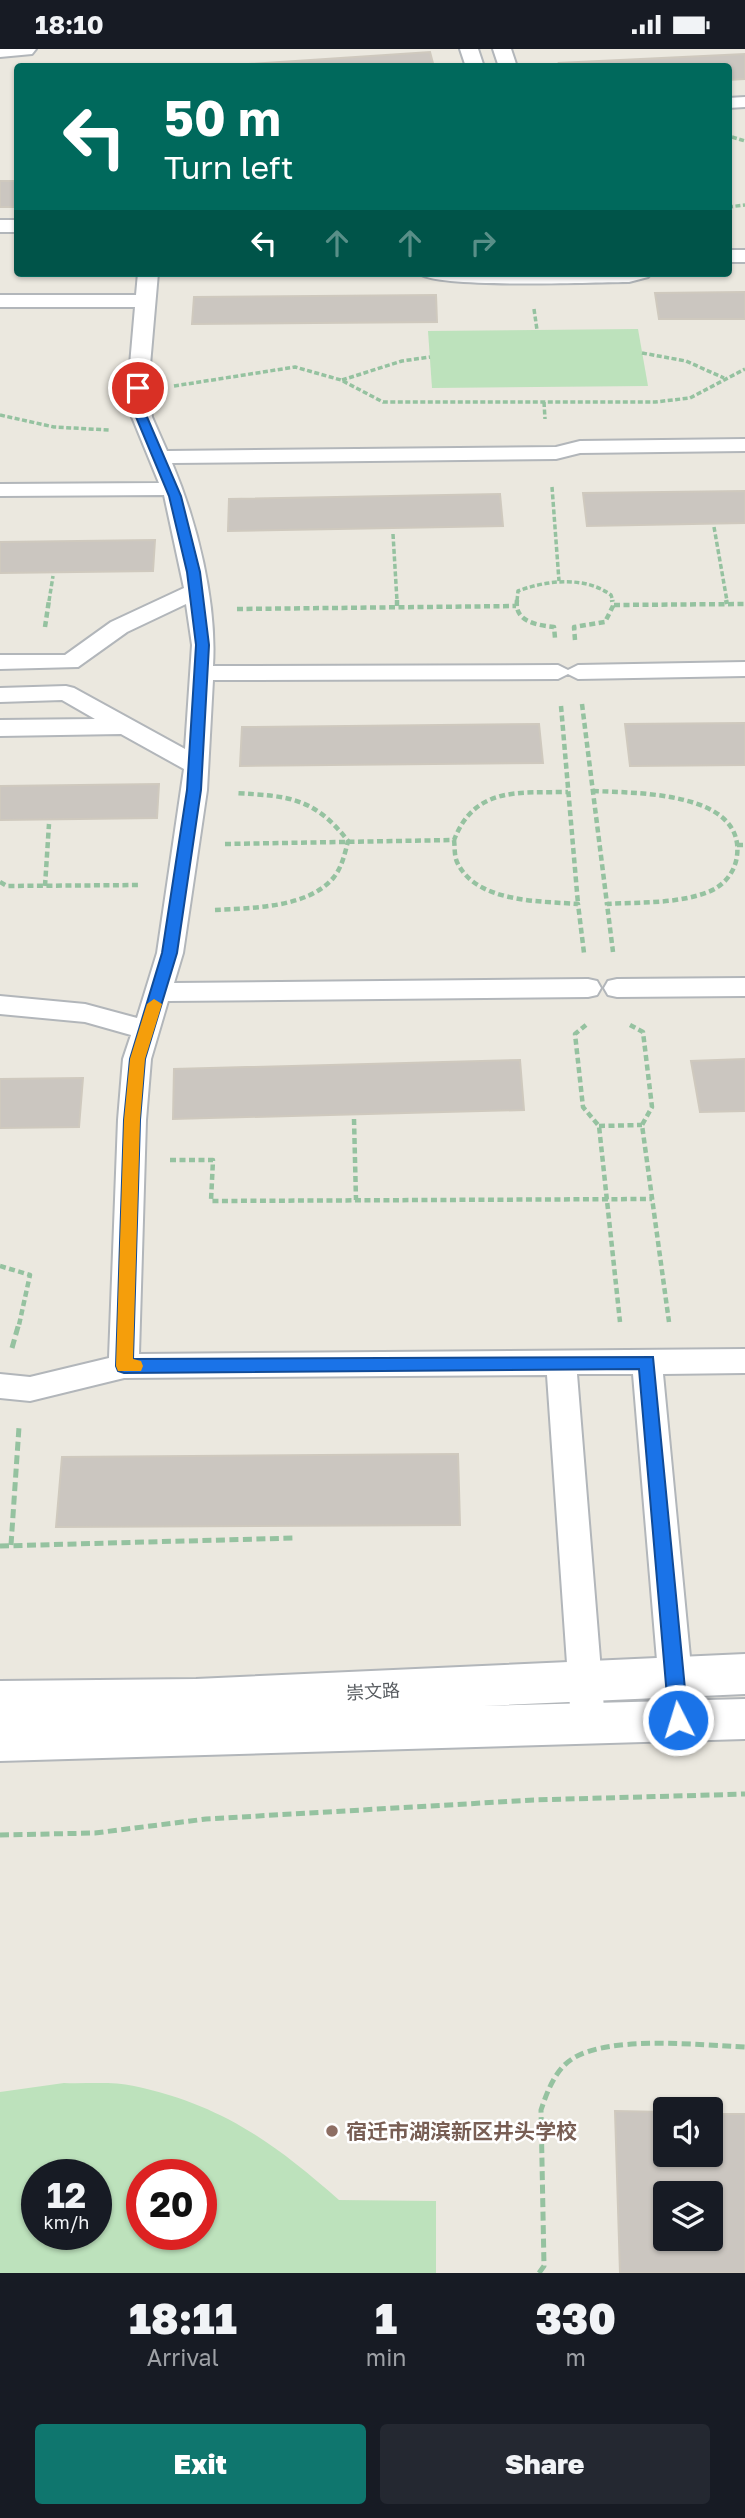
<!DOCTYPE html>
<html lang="en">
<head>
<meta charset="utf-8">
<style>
  body { margin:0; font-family:"Golos Text","Noto Sans SC",sans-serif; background:#242831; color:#f1f3f6; height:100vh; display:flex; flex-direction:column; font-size:26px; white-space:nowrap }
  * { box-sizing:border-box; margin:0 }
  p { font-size:23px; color:#9ea1a6 }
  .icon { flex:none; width:38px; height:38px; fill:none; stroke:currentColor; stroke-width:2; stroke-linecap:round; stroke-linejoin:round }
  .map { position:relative; height:2224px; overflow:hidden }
  .sheet { display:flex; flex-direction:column; background:#171b24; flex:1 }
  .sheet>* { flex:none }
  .top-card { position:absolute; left:14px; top:14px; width:718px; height:214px; border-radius:7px; box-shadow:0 2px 5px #0004; background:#00695c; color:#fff; overflow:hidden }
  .buttons { position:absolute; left:653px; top:2048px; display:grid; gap:14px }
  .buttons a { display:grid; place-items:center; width:70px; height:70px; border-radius:7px; background:#171b24; box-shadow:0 2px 5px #0004; font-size:35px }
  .speed { position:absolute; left:21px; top:2110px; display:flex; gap:14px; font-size:35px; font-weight:700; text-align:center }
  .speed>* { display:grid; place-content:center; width:91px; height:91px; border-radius:50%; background:#171b24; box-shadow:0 2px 5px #0004; line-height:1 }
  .speed small { font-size:18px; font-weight:400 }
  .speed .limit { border:10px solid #d22; background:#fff; color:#111 }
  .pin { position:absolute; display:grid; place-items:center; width:60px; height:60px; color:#fff; margin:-30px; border:4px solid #fff; border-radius:50%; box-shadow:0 2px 7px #0007 }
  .me { position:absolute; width:77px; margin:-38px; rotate:355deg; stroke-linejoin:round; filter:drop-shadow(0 0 5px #0008) }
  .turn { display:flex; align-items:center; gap:24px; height:147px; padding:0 35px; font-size:32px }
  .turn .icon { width:91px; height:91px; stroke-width:2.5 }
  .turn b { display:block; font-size:49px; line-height:60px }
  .lanes { display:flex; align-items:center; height:66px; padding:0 35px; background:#0003; justify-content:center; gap:35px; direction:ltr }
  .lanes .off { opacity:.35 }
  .eta { display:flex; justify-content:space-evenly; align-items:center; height:119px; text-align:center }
  .eta b { font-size:42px; font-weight:800; line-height:49px }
  .button { display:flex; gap:14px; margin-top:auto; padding:14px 35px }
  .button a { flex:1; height:80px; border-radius:7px; background:#0f766e; color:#fff; font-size:28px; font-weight:800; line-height:80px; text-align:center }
  .button a+a { background:#242831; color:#f1f3f6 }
  .status { display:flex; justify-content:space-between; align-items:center; height:49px; padding:0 35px; background:#171b24; direction:ltr }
  .status svg { height:19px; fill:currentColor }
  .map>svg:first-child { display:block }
  .green { fill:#bde2bc; fill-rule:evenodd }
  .building { fill:#cbc6c0; stroke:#cfc9be; stroke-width:2; fill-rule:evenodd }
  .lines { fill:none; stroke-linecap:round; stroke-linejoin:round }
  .service-casing { stroke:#b2b6ba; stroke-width:4 }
  .minor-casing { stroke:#b2b6ba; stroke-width:4 }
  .tertiary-casing { stroke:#b2b6ba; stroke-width:4 }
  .path-far2 { stroke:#95c2a0; stroke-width:3.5; stroke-dasharray:5 2.5; stroke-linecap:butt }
  .path-far1 { stroke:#95c2a0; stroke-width:4.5; stroke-dasharray:6 3.5; stroke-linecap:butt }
  .path { stroke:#95c2a0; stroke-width:5; stroke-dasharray:9 4.5; stroke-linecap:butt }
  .service { fill:#fff; fill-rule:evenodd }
  .minor { fill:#fff; fill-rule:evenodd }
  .tertiary { fill:#fff; fill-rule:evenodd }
  .route { fill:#1a73e8; stroke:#114b97; stroke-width:2 }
  .slow { fill:#f59e0b }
  .education-dot { fill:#8d6e63; stroke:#fff; stroke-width:2.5 }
  .labels { text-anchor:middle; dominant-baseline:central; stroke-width:5; stroke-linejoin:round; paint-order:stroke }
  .street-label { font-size:18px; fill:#585c60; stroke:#fff }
  .near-education-label { font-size:21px; font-weight:bold; fill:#785e54; stroke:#fff; text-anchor:start }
</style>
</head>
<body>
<div class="status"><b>18:10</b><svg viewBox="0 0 49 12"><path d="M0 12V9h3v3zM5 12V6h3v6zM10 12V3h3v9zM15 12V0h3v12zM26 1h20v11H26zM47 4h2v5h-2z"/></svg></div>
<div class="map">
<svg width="745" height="2224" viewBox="0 0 745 2224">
  <rect width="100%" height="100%" fill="#ebe8df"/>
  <g class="green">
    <path d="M638,280l10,57 -216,2 -4,-57z"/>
    <path d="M64,2034c22,1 48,-2 70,3 88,19 139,56 205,114l97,1v72h-436v-181zM37,2126h59v60h-59zM142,2126h59v60h-59z"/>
  </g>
  <g class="building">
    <path d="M430,3l4,15h-231z"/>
    <path d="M745,5v25l-17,1v-13h-167l-2,-4z"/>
    <rect x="0" y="132" width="18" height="26"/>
    <path d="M745,243v27h-86l-4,-26z"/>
    <path d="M436,246l1,27 -245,2 2,-27z"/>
    <path d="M745,442v32l-158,3 -4,-33z"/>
    <path d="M500,445l3,32 -275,5 1,-32z"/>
    <path d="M155,491l-2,31 -153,2v-31z"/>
    <path d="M745,674v42l-115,1 -5,-42z"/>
    <path d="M539,675l4,39 -303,3 2,-39z"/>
    <path d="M159,735l-2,34 -157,2v-34z"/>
    <path d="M745,1010v52l-45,1 -9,-51z"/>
    <path d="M520,1011l4,50 -351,9 1,-50z"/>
    <path d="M83,1029l-4,49 -79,1v-49z"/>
    <path d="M458,1405l2,71 -404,2 6,-70z"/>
    <path d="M615,2062l50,1v42h45v-40h35v159h-125zM665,2144h45v45h-45z"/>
  </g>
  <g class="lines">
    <defs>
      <g id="service">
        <path d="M460,0h18l6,18h-18z"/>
        <path d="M493,0h18l6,18h-18z"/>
        <path d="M745,48v10l-17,1v-10z"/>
        <rect x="0" y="171" width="18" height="12"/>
        <rect x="728" y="201" width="17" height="12"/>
        <path d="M138,224h20l-10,115 4,29 15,34 389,-4 24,-6 165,-2v12l-165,2 -24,6 -384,4c25,59 45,139 41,203l345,-1 10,5 10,-5 167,-3v14l-167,3 -10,-5 -10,5 -345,1 -6,110 -24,163 -9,30 414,-4 9,2 4,7 -4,7 -9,2 -420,4 -17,58 -5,61 -7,234 606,-5v24l-82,1 33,346 -5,10 -12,5 -12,-5 -5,-10 -29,-346h-56l28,347 -5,10 -12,5 -12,-5 -5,-10 -24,-346 -423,3 -94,23 -30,-3v-24l30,3 79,-19 9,-238 5,-61 8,-24 -46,-13 -85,-8v-18l85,8 52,14 20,-65 27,-184 -63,-35 -121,2v-16l95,-1 -33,-19 -62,2v-14l66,-2 8,2 111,61 7,-104 -6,-41 -59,28 -49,35 -78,2v-14h65l46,-33 73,-34 -20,-93 -164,1v-12l159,-1 -27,-66 -4,-29 7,-81h-135v-12h136z"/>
        <path d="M419,224h232l-3,4 -19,5c-30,0 -197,7 -210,-9z"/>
        <path d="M745,929v18l-128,1 -9,-2 -4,-7 4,-7 9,-2z"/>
      </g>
      <path id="minor" d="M0,0h36l-4,5 -32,3z"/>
      <path id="tertiary" d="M745,1605v40l-262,12 262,-7v40l-745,22v-80l196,-2z"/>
    </defs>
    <use href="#service" class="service-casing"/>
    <use href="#minor" class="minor-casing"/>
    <use href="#tertiary" class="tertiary-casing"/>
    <g class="path-far2">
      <path d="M732,88l13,4"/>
      <path d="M728,158l17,-2"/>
      <path d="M534,260l3,21"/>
      <path d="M642,304l44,8 38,17"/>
      <path d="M342,331l60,-19 28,-4"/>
      <path d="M174,337l121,-19 46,13 42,22h272l35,-4 55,-29"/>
      <path d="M544,353l1,17"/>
      <path d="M0,366l54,12 55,3"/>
      <path d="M552,438l7,94"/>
      <path d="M714,478l13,74"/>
      <path d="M393,485l4,67"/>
      <path d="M49,552l4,-25"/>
      <path d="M517,552l1,-10c29,-11 67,-15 93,4l2,6"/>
    </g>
    <g class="path-far1">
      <path d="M397,551v7"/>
      <path d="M517,551c-3,22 20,25 37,27l1,11"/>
      <path d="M726,551l1,4"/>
      <path d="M614,556l131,-1"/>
      <path d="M237,560l279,-3"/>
      <path d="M45,578l4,-27"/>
      <path d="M575,591l-1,-13 31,-5 8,-16 -1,-6"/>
      <path d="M582,655l25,200"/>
      <path d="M561,657l17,198"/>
      <path d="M593,742c42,2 152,0 144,65 -2,16 -13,30 -29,36 -31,12 -68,10 -101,12l6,48"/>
      <path d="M454,791c1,7 0,15 3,22 19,41 83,39 121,42l6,49"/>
      <path d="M225,795l229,-4c21,-54 65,-47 114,-48"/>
      <path d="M737,796h8"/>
      <path d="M0,833l7,4 134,-1"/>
      <path d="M45,837l4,-62"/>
      <path d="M215,861c37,-2 94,-2 119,-33 8,-10 11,-24 14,-36 -34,-44 -60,-45 -113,-48"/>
      <path d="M586,976l-11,9 8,73 16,19 21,196"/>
      <path d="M630,976l13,7 9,75 -10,18 27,197"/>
      <path d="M354,1070l2,81"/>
      <path d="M599,1077l43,-1"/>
      <path d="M170,1111h43l-2,41 441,-2"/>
      <path d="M0,1217l30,9 -11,50"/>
    </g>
    <g class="path">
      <path d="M12,1299l7,-25"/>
      <path d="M11,1496l8,-118"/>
      <path d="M0,1497l295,-8"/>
      <path d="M0,1786l95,-2 111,-14 328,-19 211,-6"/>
      <path d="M539,2224l5,-7 -3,-156c6,-18 14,-40 31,-51 36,-24 129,-14 173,-12"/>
    </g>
    <use href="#service" class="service"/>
    <use href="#minor" class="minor"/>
    <use href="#tertiary" class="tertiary"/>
  </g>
  <path class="route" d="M138,336l6,3 3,29 34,79 19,76 9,73 -8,145 -24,163 -32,106 -5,61 -7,239 520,-2 35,363 -3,6 -7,3 -6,-3 -3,-6 -30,-351 -515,4 -6,-2 -2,-5 8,-246 6,-61 32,-106 25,-163 9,-145 -9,-73 -18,-76 -33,-79 -4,-29z"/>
  <path class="slow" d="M154,950l8,5 -17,55 -5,61 -7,239 8,2 2,5 -2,5h-23l-2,-5 8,-246 6,-61 17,-55z"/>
  <circle class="education-dot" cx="332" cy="2082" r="7"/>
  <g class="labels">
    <g class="street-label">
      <text transform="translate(373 1642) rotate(-3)">崇文路</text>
    </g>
    <g class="near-education-label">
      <text x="346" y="2082">宿迁市湖滨新区井头学校</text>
    </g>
  </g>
</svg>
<div class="buttons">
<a><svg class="icon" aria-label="sound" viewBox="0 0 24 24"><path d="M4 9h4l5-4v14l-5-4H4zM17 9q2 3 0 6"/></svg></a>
<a><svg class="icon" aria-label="layers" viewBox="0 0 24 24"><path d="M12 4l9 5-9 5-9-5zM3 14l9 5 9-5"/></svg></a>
</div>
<div class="speed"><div>12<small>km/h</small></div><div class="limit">20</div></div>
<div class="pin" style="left:138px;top:339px;background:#d93025"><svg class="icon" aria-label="arrive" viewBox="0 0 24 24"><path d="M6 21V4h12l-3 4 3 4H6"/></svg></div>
<svg class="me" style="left:678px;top:1671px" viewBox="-20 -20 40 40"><circle r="17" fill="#1a73e8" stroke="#fff" stroke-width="3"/><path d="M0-11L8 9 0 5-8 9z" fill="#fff"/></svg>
<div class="top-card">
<div class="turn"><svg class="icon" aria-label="left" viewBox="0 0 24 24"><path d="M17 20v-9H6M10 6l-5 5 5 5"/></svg><div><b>50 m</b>Turn left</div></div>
<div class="lanes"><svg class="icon" aria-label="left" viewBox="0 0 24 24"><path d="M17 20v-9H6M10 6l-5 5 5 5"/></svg><svg class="icon off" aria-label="ahead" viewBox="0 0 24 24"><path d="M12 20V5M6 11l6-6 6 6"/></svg><svg class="icon off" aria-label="ahead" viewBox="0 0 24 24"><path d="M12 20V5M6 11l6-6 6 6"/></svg><svg class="icon off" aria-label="right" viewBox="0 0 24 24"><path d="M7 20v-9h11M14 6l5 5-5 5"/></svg></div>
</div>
</div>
<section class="sheet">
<div class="eta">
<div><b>18:11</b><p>Arrival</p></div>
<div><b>1</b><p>min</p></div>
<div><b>330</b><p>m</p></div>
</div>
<div class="button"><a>Exit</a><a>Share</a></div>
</section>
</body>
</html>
